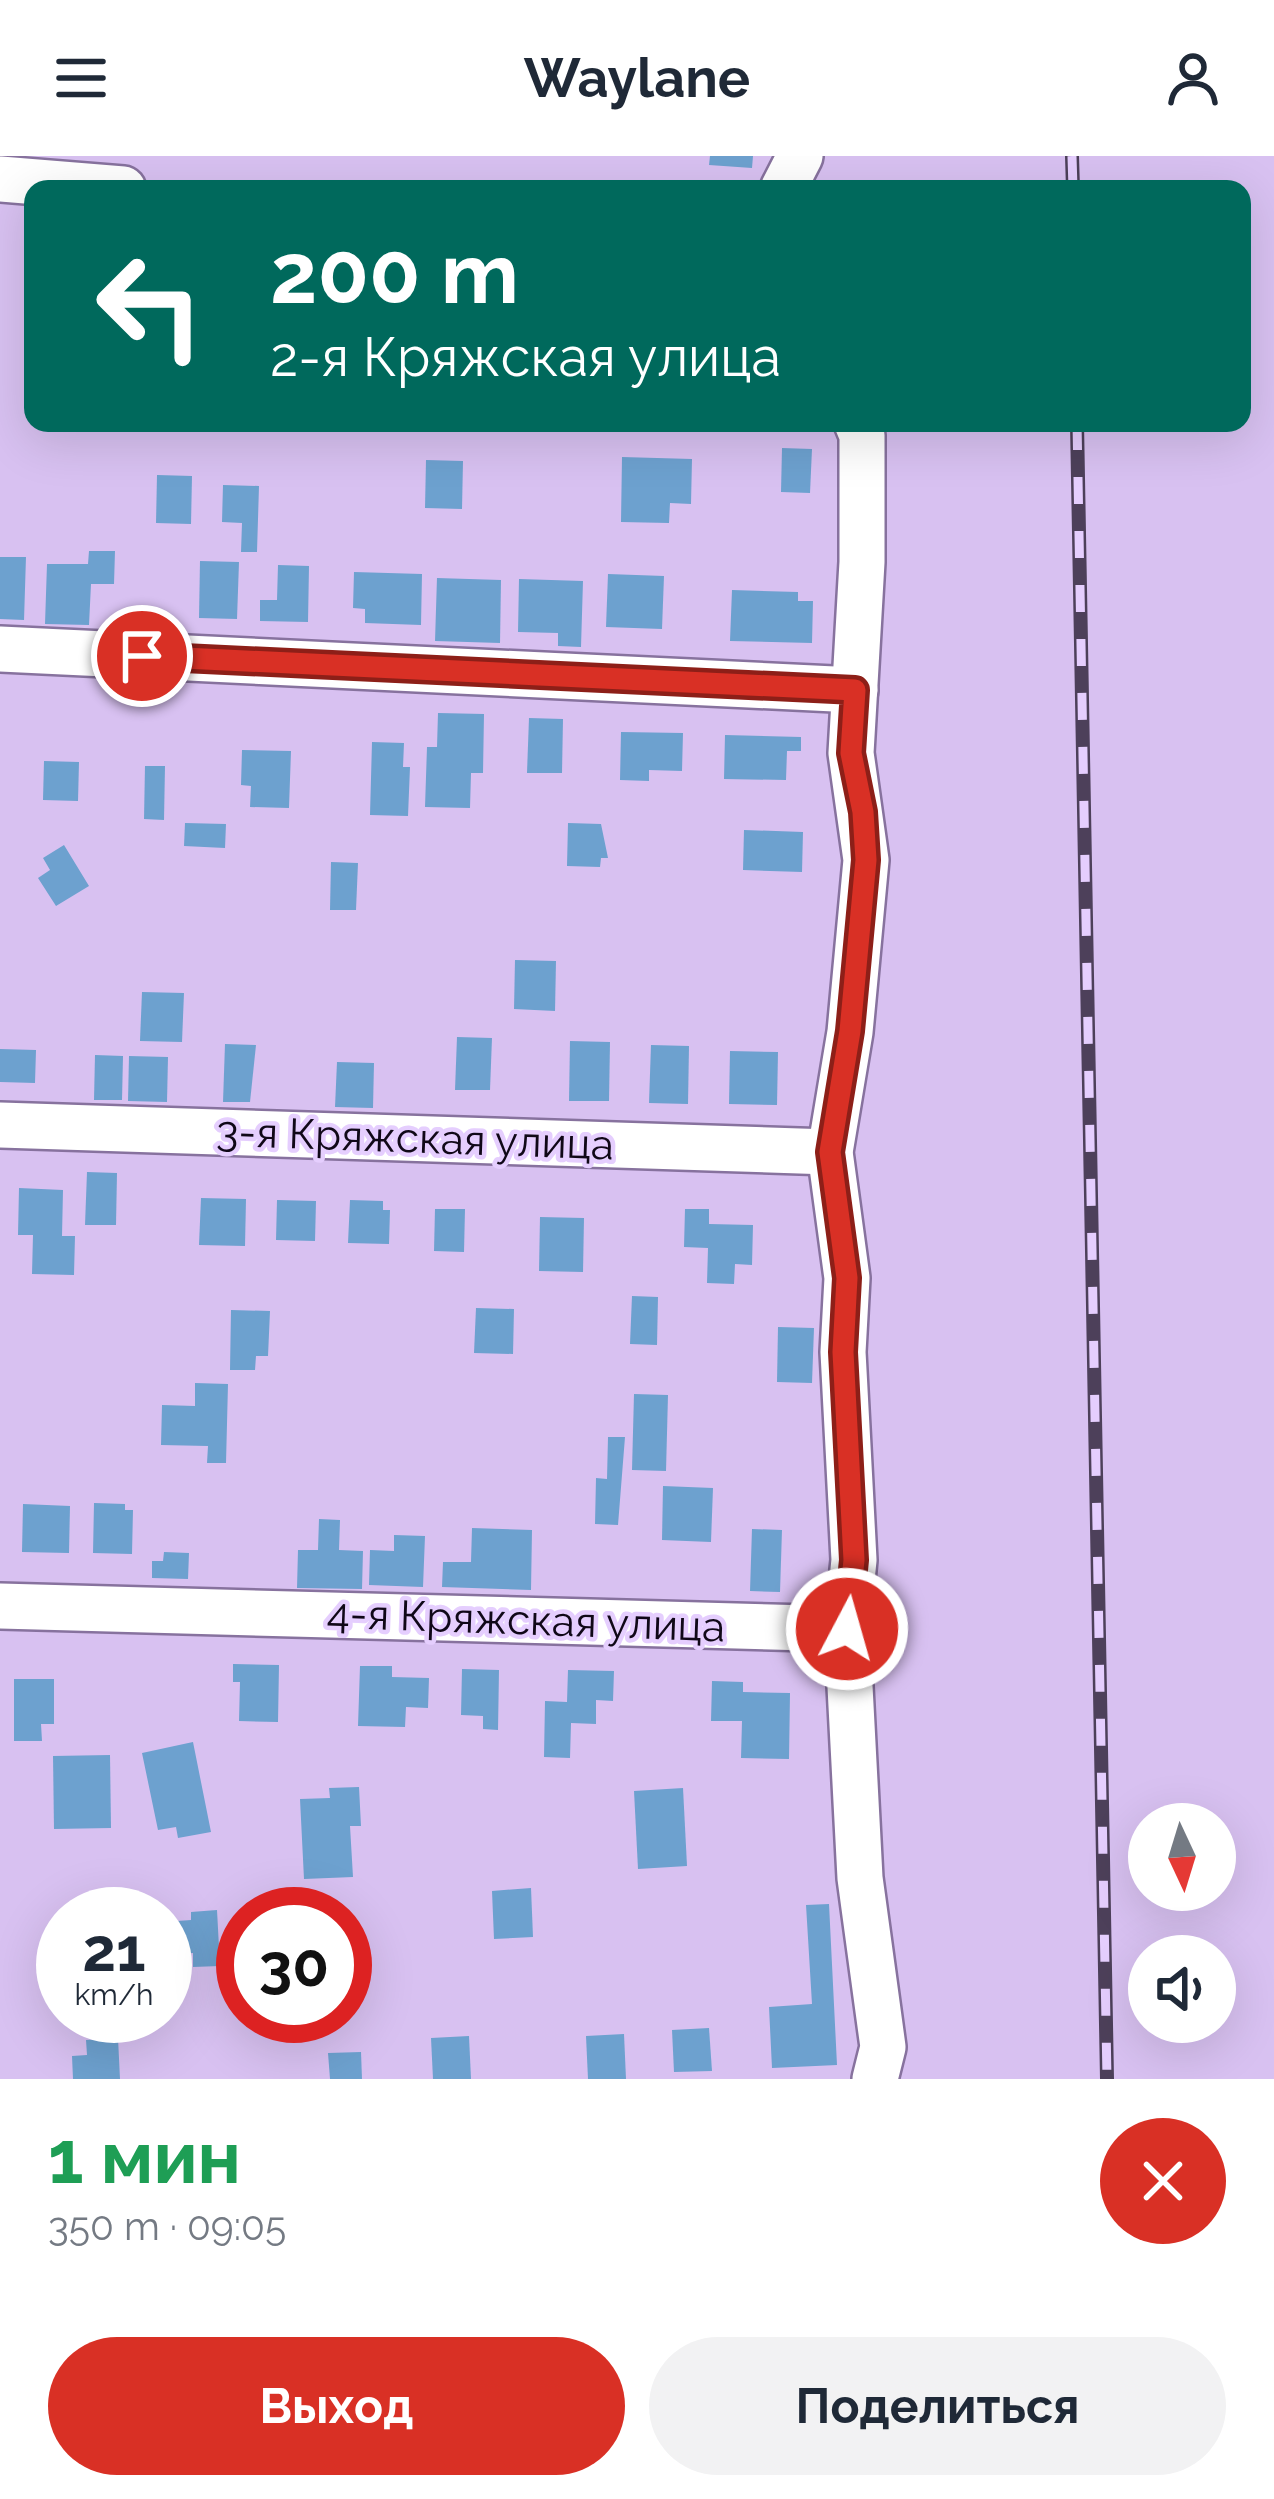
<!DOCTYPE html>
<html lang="ru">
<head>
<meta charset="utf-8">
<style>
  body { margin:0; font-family:Raleway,sans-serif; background:#f2f2f3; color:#1f2937; height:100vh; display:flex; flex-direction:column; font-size:45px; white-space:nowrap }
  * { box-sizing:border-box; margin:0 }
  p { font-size:39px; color:#747a83 }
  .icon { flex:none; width:66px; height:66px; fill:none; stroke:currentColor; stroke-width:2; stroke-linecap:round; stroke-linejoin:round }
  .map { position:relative; height:1923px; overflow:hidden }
  .side { display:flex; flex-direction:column; background:#fff; flex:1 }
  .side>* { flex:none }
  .top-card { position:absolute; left:24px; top:24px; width:1227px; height:252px; border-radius:24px; box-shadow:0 12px 48px #0002; background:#00695c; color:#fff; overflow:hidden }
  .needle { width:78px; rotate:176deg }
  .fabs { position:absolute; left:1128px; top:1647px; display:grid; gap:24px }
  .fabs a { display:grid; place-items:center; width:108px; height:108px; border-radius:50%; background:#fff; box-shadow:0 12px 48px #0002; font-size:60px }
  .speed { position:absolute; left:36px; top:1731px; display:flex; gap:24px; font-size:60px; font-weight:700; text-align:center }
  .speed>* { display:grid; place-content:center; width:156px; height:156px; border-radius:50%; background:#fff; box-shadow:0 12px 48px #0002; line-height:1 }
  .speed small { font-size:30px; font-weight:400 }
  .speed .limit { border:18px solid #d22; background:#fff; color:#111 }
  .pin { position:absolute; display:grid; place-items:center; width:102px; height:102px; color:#fff; margin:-51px; border:6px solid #fff; border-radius:50%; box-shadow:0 3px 12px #0007 }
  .me { position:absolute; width:132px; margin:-66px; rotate:6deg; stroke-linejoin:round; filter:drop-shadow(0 0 9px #0008) }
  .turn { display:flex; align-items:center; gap:42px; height:252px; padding:0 48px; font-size:54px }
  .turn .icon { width:156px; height:156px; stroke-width:2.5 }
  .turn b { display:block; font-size:84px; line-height:102px }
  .round { display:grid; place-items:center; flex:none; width:126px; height:126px; border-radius:63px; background:#f2f2f3 }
  .overview { display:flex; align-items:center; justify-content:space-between; height:204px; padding:0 48px }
  h1 { font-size:72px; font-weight:700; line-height:90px; color:#1e9e55 }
  .button { display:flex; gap:24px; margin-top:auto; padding:24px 48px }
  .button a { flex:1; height:138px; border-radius:72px; background:#d93025; color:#fff; font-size:48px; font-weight:700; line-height:138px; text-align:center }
  .button a+a { background:#f2f2f3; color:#1f2937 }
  header { display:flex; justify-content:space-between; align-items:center; height:156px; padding:0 48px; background:#fff; font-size:54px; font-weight:700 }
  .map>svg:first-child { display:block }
  .building { fill:#6da1cf }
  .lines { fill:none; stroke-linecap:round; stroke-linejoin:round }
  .minor-casing { stroke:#87729e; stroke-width:50 }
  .minor { stroke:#fff; stroke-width:45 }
  .rail-casing { stroke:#4d405a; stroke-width:14 }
  .rail { stroke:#e5cefe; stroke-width:9; stroke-dasharray:27; stroke-linecap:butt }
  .route-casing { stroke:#8d1f18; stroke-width:30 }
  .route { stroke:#d93025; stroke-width:21 }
  .labels { text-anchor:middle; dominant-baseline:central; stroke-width:9; stroke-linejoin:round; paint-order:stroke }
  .street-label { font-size:42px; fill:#100818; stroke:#e5cefe }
</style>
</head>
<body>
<header><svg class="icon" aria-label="menu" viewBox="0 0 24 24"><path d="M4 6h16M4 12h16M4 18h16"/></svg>Waylane<svg class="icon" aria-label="person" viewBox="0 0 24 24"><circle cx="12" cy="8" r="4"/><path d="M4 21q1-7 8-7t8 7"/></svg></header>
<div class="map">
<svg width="1274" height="1923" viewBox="0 0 1274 1923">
  <rect width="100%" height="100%" fill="#d8c1f1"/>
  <g class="building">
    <path d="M710,0h43l-1,12 -43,-3z"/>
    <path d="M782,292l30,1 -2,44 -29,-1z"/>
    <path d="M622,301l70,2 -1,45 -21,-1 -1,20 -48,-1z"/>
    <path d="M426,304l37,1 -1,48 -37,-1z"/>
    <path d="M157,319l35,1 -1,48 -35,-1z"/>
    <path d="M223,329l36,1 -2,66h-16l1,-29 -20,-1z"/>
    <path d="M89,395h26l-1,33h-23l-2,41 -44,-1 2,-60h41z"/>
    <path d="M0,401h26l-2,63 -24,-1z"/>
    <path d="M200,405l39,1 -2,57 -38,-1z"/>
    <path d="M278,409l31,1 -1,56 -48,-1v-21h17z"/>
    <path d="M354,416l68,2 -1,51 -56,-2v-14l-12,-1z"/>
    <path d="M608,418l56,2 -2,53 -56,-2z"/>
    <path d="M437,422l64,2 -1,63 -65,-2z"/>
    <path d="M519,423l64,2 -2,66 -23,-1v-13l-40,-1z"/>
    <path d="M732,434l66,2v9h15l-1,42 -82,-2z"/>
    <path d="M438,557l46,1 -1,59h-12l-1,35 -45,-1 2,-60h10z"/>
    <path d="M529,562l34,1 -1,54h-35z"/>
    <path d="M621,576l62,1 -1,38 -33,-1v11l-29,-1z"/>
    <path d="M725,579l76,2v14h-14l-1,29 -62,-1z"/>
    <path d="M372,586l32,1 -1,24h7l-2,49 -38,-1z"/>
    <path d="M242,594l49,1 -2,57 -39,-1 1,-21 -10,-1z"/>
    <path d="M44,605l35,1 -1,39 -35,-1z"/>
    <path d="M145,610h20l-1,54 -20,-1z"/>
    <path d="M185,667l41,1 -1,24 -41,-2z"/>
    <path d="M568,667l33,1 7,34h-7l-1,9 -33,-1z"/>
    <path d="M744,674l59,2 -1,40 -59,-2z"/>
    <path d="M64,689l25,41 -33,20 -18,-28 12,-8 -7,-12z"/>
    <path d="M331,706l27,1 -2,47h-26z"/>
    <path d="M515,804l41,1 -1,50 -41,-2z"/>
    <path d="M142,836l42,1 -2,49 -42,-1z"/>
    <path d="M457,881l35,1 -2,52h-35z"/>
    <path d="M570,885l40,1 -1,59h-40z"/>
    <path d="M225,888l31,1 -6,57h-27z"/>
    <path d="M651,889l38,1 -1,58 -39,-1z"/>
    <path d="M0,893l36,1 -1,33 -35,-1z"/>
    <path d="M730,895l48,1 -1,53 -48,-1z"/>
    <path d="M95,899l28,1 -1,44h-28z"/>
    <path d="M129,900l39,1 -1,45 -39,-1z"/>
    <path d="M337,906l37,1 -1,45 -38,-1z"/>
    <path d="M87,1016l30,1 -1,52h-31z"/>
    <path d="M19,1032l44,2 -1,46h13l-1,39 -42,-1 1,-39h-15z"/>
    <path d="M201,1042l45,1 -1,47 -46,-1z"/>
    <path d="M277,1044l39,1 -1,40 -39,-1z"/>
    <path d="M350,1044l33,1v9h7l-1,34 -41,-1z"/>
    <path d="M435,1053h30l-1,43 -30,-1z"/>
    <path d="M685,1053h24v15l44,1 -1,40 -17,-1 -1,20 -27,-1 1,-35 -24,-1z"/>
    <path d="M540,1061l44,1 -1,54 -44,-1z"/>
    <path d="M632,1140l26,1 -1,48 -27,-1z"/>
    <path d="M476,1152l38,1 -1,45 -39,-1z"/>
    <path d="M231,1154l39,1 -2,45h-12l-1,14h-25z"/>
    <path d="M778,1171l36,1 -2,55 -35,-1z"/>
    <path d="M195,1227l33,1 -2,79h-19l1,-17 -47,-1 1,-40 33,1z"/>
    <path d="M634,1238l34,1 -2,76 -34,-1z"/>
    <path d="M608,1281h17l-7,88 -23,-1 1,-46 11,1z"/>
    <path d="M663,1330l50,2 -2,54 -49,-2z"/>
    <path d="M94,1347l31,1v6h8l-1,44 -39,-1z"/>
    <path d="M23,1348l47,2 -1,47 -47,-1z"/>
    <path d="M319,1363l21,1 -1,30 24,1 -1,38 -65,-1 1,-38h20z"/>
    <path d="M472,1372l60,2 -1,60 -89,-3 1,-25h28z"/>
    <path d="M752,1373l30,1 -2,62 -30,-1z"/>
    <path d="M394,1379l31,1 -2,51 -54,-2 1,-35 24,1z"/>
    <path d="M164,1396l25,1 -1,26 -36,-1v-17h11z"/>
    <path d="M233,1508l46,1 -1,57 -39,-1 1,-39h-7z"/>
    <path d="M360,1510h32v11l37,1 -1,30 -22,-1 -1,20 -47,-1z"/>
    <path d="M462,1513l37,1 -1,60 -15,-1v-13l-22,-1z"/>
    <path d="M568,1514l46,1 -1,30 -17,-1v24l-25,-1 -1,35 -26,-1 1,-56 22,1z"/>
    <path d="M14,1523h40v45h-13l1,17h-28z"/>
    <path d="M712,1525l31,1v10l47,1 -1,66 -48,-1 1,-37h-31z"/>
    <path d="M193,1586l18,90 -33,6 -2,-11 -18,3 -16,-77z"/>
    <path d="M110,1599l1,73 -57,1 -1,-73z"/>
    <path d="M359,1631l2,39h-11l3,51 -49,2 -4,-80 30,-1 -1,-10z"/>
    <path d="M683,1632l4,78 -49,3 -4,-78z"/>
    <path d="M531,1732l2,49 -39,2 -2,-48z"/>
    <path d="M829,1748l8,161 -65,3 -3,-61 43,-3 -6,-99z"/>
    <path d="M217,1754l3,56 -27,1v-14l-15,1 -1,-33 14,-1v-8z"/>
    <path d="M709,1872l3,43 -38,1 -2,-42z"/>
    <path d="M624,1878l2,45h-38l-2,-43z"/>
    <path d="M469,1880l2,43h-38l-2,-41z"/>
    <path d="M118,1882l2,41h-47l-1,-23 15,-1 -1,-15z"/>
    <path d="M361,1896l1,27h-32l-2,-26z"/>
  </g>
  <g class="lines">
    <defs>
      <g id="minor">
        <path d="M0,23l123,10"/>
        <path d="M783,33l17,-33"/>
        <path d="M0,493l855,41"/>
        <path d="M0,969l830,27"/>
        <path d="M0,1450l847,23 7,-69 -11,-208 4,-74 -17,-126 20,-120 16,-172 -15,-107 11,-191v-127l-5,-12"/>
        <path d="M847,1473l13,249 23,169 -8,32"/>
      </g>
    </defs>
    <use href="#minor" class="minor-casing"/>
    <use href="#minor" class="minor"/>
    <defs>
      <g id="rail">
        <path d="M1072,0l1,33"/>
        <path d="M1077,267l30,1656"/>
      </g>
    </defs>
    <use href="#rail" class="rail-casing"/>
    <use href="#rail" class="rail"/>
  </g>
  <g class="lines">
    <defs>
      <path id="route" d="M142,500l713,34 -4,63 12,59 3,48 -16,171 -20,121 17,126 -4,74 11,208 -7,69"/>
    </defs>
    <use href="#route" class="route-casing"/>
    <use href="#route" class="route"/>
  </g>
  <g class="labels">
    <g class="street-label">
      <text transform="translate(415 982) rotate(2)">3-я Кряжская улица</text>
      <text transform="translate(526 1464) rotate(2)">4-я Кряжская улица</text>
    </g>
  </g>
</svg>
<div class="fabs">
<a><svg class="needle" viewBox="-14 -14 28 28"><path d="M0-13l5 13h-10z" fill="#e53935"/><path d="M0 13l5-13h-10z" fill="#747a83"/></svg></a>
<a><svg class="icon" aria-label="sound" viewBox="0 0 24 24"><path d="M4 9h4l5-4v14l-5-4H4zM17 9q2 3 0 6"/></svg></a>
</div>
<div class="speed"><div>21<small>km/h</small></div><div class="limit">30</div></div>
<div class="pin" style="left:142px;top:500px;background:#d93025"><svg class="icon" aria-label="arrive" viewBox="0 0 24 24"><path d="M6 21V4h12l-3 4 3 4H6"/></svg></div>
<svg class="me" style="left:847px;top:1473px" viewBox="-20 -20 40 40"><circle r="17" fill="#d93025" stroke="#fff" stroke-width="3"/><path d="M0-11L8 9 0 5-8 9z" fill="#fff"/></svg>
<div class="top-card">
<div class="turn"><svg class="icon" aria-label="left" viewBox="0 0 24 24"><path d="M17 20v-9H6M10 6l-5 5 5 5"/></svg><div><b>200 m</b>2-я Кряжская улица</div></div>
</div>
</div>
<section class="side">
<div class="overview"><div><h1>1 мин</h1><p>350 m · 09:05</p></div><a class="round" style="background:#d93025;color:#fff"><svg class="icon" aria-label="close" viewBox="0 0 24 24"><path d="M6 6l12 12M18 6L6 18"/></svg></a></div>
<div class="button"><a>Выход</a><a>Поделиться</a></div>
</section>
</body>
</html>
